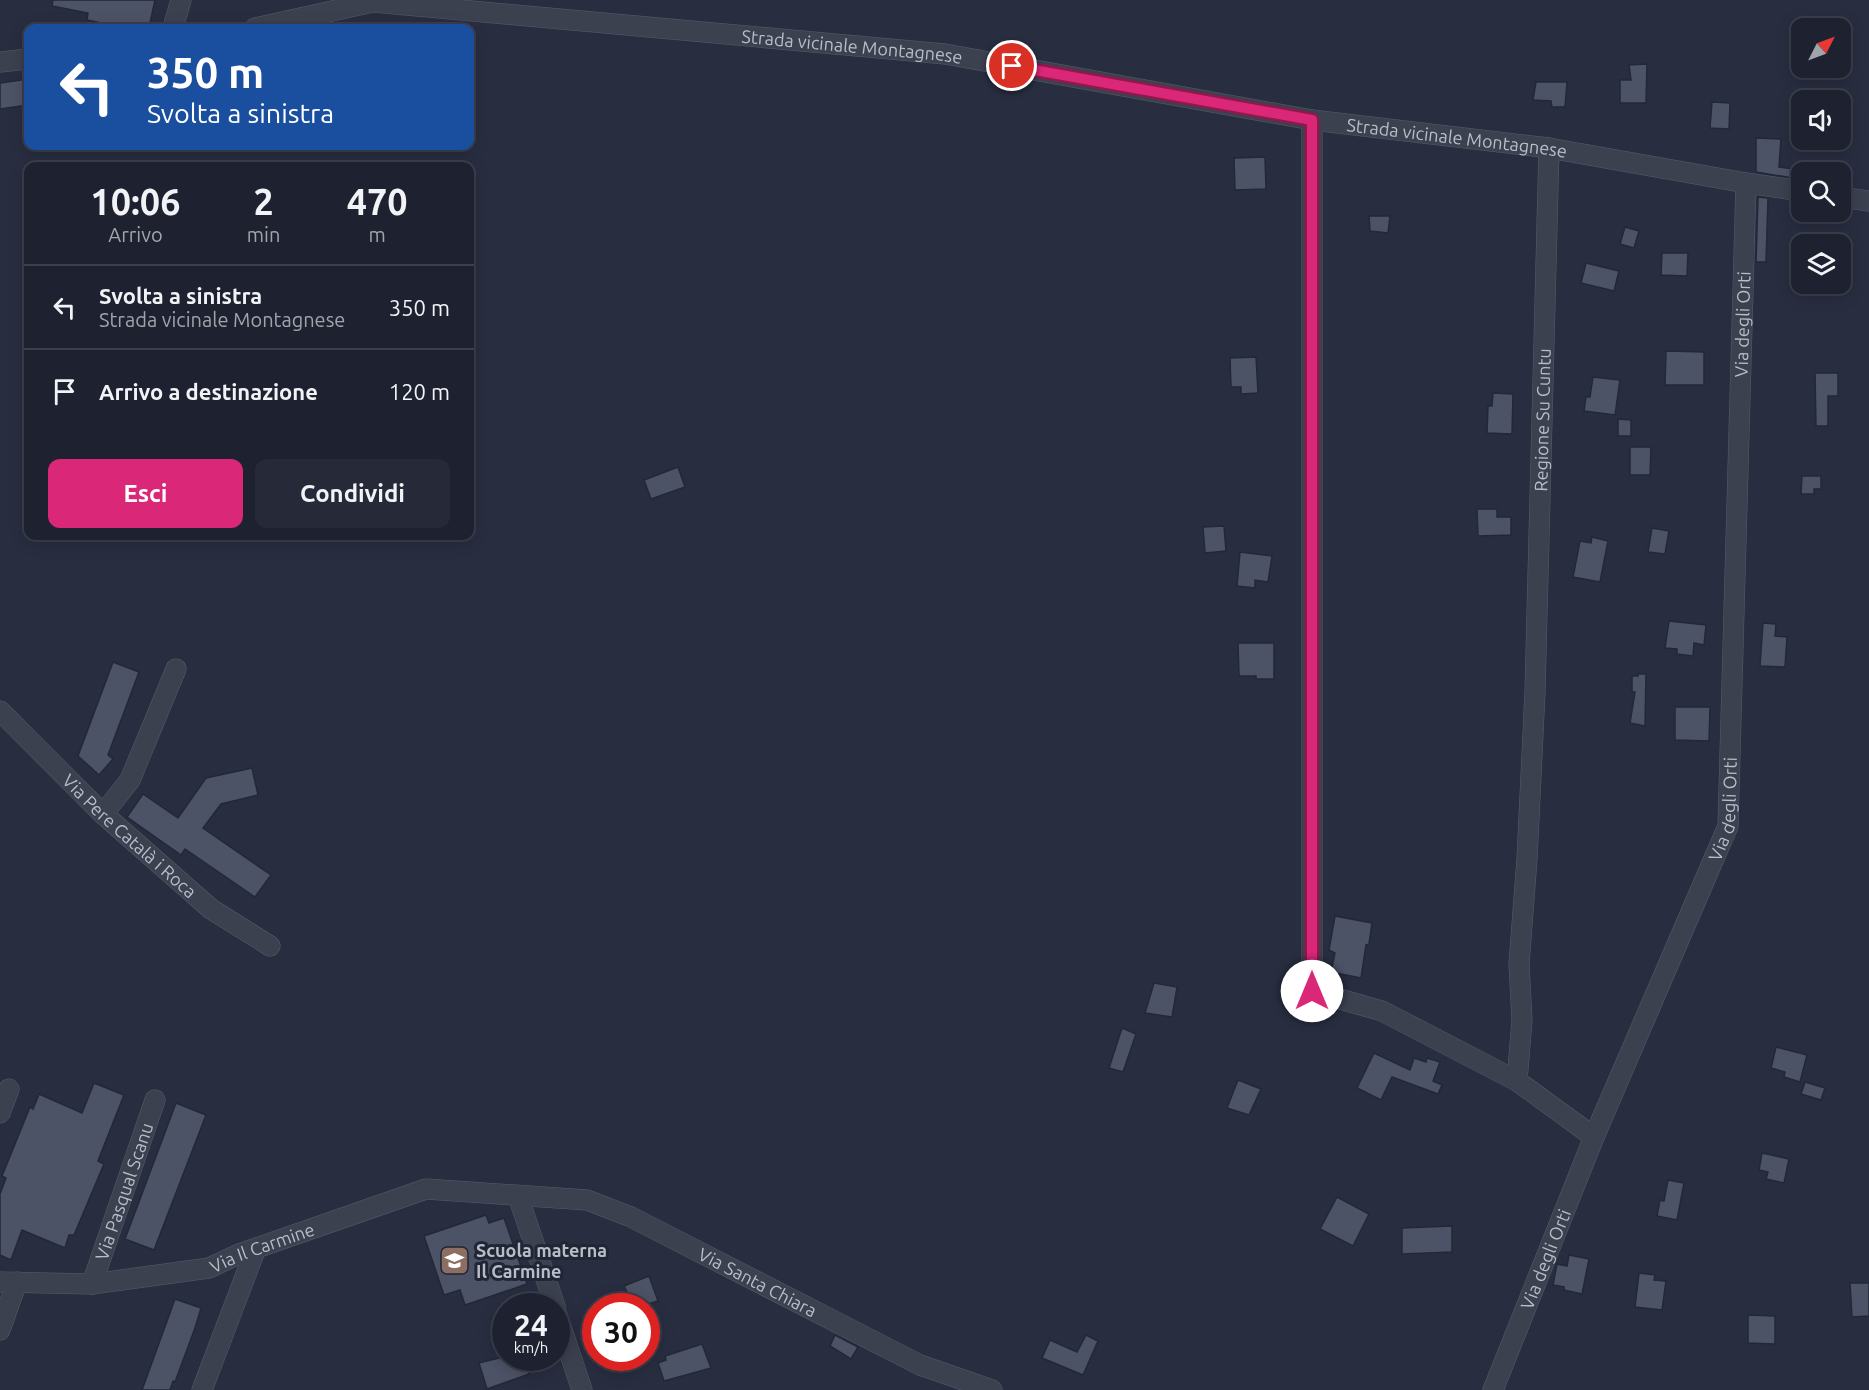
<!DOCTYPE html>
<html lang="it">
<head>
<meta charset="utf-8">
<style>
  body { margin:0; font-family:Ubuntu,sans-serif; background:#262a38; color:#f1f3f6; height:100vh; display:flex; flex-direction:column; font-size:22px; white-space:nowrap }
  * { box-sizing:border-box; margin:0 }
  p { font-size:20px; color:#a1a4ab }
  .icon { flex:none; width:33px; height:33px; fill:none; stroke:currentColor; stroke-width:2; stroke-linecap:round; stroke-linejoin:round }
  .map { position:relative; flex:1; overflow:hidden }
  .panel { position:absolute; left:24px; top:162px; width:450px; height:378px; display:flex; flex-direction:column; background:#1e2230; border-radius:12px; box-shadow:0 3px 15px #0003,0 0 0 2px #3c3f4c }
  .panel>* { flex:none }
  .guide { position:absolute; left:24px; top:24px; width:450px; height:126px; border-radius:12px; box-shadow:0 3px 15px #0003,0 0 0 2px #3c3f4c; background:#1a4fa0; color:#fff; overflow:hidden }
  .needle { width:39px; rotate:48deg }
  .fabs { position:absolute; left:1791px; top:18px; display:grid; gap:12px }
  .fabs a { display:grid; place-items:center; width:60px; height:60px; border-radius:12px; background:#1e2230; box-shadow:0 3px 15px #0003,0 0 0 2px #3c3f4c; font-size:30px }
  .speed { position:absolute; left:492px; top:1293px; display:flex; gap:12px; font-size:30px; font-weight:700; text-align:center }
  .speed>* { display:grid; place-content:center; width:78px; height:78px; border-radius:50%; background:#1e2230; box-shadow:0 3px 15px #0003,0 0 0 2px #3c3f4c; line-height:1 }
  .speed small { font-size:15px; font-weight:400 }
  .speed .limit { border:9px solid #d22; background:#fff; color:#111 }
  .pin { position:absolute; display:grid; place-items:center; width:51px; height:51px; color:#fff; margin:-26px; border:3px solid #fff; border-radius:50%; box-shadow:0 2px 6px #0007 }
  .me { position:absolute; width:66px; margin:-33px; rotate:0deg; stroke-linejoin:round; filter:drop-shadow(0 0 4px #0008) }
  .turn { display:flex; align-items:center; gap:21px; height:126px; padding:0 24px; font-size:27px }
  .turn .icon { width:78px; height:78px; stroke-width:2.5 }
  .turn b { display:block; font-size:42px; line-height:51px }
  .eta { display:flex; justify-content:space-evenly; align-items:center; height:102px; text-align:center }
  .eta b { font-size:36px; font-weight:700; line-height:42px }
  .action { display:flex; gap:12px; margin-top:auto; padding:12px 24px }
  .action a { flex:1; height:69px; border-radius:12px; background:#db2777; color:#fff; font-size:24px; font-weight:700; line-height:69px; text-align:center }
  .action a+a { background:#262a38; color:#f1f3f6 }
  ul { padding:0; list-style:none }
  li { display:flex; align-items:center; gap:18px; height:84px; padding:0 24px; border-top:2px solid #3c3f4c }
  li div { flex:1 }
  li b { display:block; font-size:22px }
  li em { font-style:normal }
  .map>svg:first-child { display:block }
  .building { fill:#4d5366; stroke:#232837; stroke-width:1.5 }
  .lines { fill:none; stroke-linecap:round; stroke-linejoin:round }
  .street-casing { stroke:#575c6a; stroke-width:21 }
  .street { stroke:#3c4150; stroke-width:20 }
  .route-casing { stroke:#8e194d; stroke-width:15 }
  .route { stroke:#db2777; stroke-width:10 }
  .labels { text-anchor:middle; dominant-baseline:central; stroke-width:6; stroke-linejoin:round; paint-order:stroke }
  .street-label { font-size:18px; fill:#b9bdca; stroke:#212635 }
  .poi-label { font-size:18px; font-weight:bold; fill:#b9bdca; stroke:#212635; text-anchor:start }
</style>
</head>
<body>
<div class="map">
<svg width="1869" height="1390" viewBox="0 0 1869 1390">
  <rect width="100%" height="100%" fill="#282e40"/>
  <g class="building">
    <path d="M53,0h102l-6,28h-23l-39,-8 1,-7 -36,-7z"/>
    <path d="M1647,64l-1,39h-26v-23h11l-2,-15z"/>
    <path d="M28,79v26l-28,4v-26z"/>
    <path d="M1536,82h31l-2,25h-13l-1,-6 -18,-1z"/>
    <path d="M1712,102l18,1 -1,26 -19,-1z"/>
    <path d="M1756,138l25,1 -2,28 16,2 -2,9 -37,-6z"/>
    <path d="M1265,157l1,32 -31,1 -1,-32z"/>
    <path d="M1758,197l10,1 -2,64h-10z"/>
    <path d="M1369,216h21l-2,17 -18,-2z"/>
    <path d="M1625,227l14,4 -5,17 -14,-4z"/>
    <path d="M1662,253h26l-1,23 -26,-1z"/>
    <path d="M1586,263l33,8 -5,20 -33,-8z"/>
    <path d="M1666,351l38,1v33h-39z"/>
    <path d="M1256,357l2,36 -17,1v-7h-10l-1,-29z"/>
    <path d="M1815,373h23v23h-10v30h-12z"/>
    <path d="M1593,377l27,3 -5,35 -31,-4 2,-14h4z"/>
    <path d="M1493,393l20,1 -1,40 -25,-1 1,-27h4z"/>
    <path d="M1618,419l13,1v16h-13z"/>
    <path d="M1630,447h21l-1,28h-20z"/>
    <path d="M678,467l7,20 -34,12 -7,-19z"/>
    <path d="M1802,476h19v13h-7v5h-13z"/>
    <path d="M1477,509h20v8h14v18l-33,1z"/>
    <path d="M1224,526l2,25 -21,2 -2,-26z"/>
    <path d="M1652,528l17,3 -4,23 -17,-2z"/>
    <path d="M1592,537l16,4 -8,41 -27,-5 7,-36 11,2z"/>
    <path d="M1240,552l32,4 -4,26 -13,-2v8l-18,-2z"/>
    <path d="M1669,621l37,4 -2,20 -10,-2 -1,13 -16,-2v-5l-12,-1z"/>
    <path d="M1763,623l13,1 -1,12 12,1 -2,30 -25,-1z"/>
    <path d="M1238,643h36v36h-18v-3h-17z"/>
    <path d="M113,662l26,10 -31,83 5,4 -14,16 -21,-19z"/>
    <path d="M1638,674h8l-1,52 -15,-3 5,-31h-3v-16h6z"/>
    <path d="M1675,707h35l-1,34 -34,-1z"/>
    <path d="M252,768l6,27 -37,9 -18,24 68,47 -16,22 -70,-48 -4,6 -54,-38 16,-23 35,24 28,-40z"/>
    <path d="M1335,916l37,7 -3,21 -3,1 -5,33 -30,-6 4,-19 -6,-3z"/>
    <path d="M1154,983l23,4 -5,30 -27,-4z"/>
    <path d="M1122,1028l14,6 -13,38 -14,-4z"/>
    <path d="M1776,1047l31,8 -7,27 -16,-5 1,-5 -14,-4z"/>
    <path d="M1374,1053l36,17 4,-12 12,4 1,-4 13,4 -7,19 9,4 -4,9 -46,-17 -11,23 -24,-12z"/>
    <path d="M1238,1080l23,9 -12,26 -22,-7z"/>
    <path d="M1805,1082l20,6 -4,12 -20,-6z"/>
    <path d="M94,1083l30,12 -26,66 6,3 -30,71h-5l-4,13 -43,-18 -11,30 -11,-5v-61l6,-16 -4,-2 28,-69 3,2 6,-15 43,19z"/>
    <path d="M176,1103l30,12 -52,135 -29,-11z"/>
    <path d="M1762,1153l27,6 -5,24 -18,-4 2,-7 -9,-2z"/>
    <path d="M1668,1180l16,3 -7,37 -20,-4 3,-16 4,1z"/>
    <path d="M1337,1197l32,17 -16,32 -33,-17z"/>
    <path d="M486,1215l3,8 15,-5 23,66 -62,21 -5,-15 -16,5 -20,-59z"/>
    <path d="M1452,1226v26l-50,2v-26z"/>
    <path d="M1569,1255l20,4 -7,35 -18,-4v-3l-11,-2 4,-21 10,2z"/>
    <path d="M1639,1273l16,2 -1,5 12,1 -4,29 -27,-3z"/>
    <path d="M649,1276l9,25 -17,5h-36l24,-10 -5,-10z"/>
    <path d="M1850,1283h19v33l-17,1z"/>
    <path d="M175,1299l26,9 -6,20 -20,54 -2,-1 -3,9h-28z"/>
    <path d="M1748,1315l27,1v28l-27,-1z"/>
    <path d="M835,1335l23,12 -7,12 -21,-13z"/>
    <path d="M1086,1335l12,6 -15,34 -41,-17 8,-18 27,12z"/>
    <path d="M702,1344l9,24 -47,13 -6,-18 8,-3 -1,-4z"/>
    <path d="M499,1358h15l3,7 9,-3 3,12 -42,15 -8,-26z"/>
  </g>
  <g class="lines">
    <defs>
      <g id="street">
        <path d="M173,28l8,-28"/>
        <path id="s1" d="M255,28l118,-26 572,52 367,66 237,28 197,35 56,8"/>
        <path d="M0,62l28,-3"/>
        <path d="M1312,120v871l70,20 135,70 77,56"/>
        <path d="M1840,197l29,4"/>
        <path id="s2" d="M0,711l103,103 108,95 59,37"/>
        <path d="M103,814l27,-34 46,-111"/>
        <path id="s3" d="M1517,1081l5,-61 -3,-56 8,-105 8,-167 14,-544"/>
        <path d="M0,1113l9,-24"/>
        <path d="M518,1196l37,110"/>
        <path id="s4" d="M0,1282l92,2 117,-16 30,-14 187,-65 161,11 44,17 289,148 72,25"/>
        <path id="s5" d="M92,1284l63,-184"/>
        <path d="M556,1312l26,78"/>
        <path d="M0,1330l17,-48"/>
        <path d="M202,1390l54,-142"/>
        <path id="s6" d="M1493,1390l101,-253 134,-311 18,-643"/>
      </g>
    </defs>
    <use href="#street" class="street-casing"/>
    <use href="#street" class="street"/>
  </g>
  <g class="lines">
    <defs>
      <path id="route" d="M1012,66l300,54v871"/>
    </defs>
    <use href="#route" class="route-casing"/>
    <use href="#route" class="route"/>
  </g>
  <defs>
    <symbol id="school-square" viewBox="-11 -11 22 22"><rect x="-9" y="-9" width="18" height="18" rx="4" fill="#8d6e63" stroke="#212635"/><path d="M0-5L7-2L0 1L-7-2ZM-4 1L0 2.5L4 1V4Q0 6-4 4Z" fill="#fff"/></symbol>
  </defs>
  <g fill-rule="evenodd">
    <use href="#school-square" x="438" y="1244" width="33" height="33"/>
  </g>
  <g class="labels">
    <g class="street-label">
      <text stroke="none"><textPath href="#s1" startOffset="602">Strada vicinale Montagnese</textPath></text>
      <text stroke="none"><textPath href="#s1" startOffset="1214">Strada vicinale Montagnese</textPath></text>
      <text stroke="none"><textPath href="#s6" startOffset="1113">Via degli Orti</textPath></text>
      <text stroke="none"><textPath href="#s3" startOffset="662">Regione Su Cuntu</textPath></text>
      <text stroke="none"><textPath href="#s6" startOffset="627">Via degli Orti</textPath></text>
      <text stroke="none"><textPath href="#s2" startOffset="180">Via Pere Català i Roca</textPath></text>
      <text stroke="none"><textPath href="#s5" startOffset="98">Via Pasqual Scanu</textPath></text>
      <text stroke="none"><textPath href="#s4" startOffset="267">Via Il Carmine</textPath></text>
      <text stroke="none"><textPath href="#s6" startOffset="141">Via degli Orti</textPath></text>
      <text stroke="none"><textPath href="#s4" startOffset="792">Via Santa Chiara</textPath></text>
    </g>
    <g class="poi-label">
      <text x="476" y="1250">Scuola materna<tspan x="476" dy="21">Il Carmine</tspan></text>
    </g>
  </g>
</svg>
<div class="fabs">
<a><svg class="needle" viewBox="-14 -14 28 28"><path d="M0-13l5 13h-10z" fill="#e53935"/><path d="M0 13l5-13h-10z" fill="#a1a4ab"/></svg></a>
<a><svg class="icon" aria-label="sound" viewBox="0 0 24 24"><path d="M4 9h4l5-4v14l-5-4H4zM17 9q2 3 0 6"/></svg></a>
<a><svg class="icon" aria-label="search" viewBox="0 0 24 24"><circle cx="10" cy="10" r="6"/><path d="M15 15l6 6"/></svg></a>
<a><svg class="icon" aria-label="layers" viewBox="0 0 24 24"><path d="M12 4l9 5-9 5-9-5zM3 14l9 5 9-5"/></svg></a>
</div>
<div class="speed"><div>24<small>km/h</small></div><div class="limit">30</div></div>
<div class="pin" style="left:1012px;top:66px;background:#d93025"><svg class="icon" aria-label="arrive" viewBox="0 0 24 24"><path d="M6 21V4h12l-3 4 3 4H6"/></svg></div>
<svg class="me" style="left:1312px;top:991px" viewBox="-20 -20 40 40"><circle r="19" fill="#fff"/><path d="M0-13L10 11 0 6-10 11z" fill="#db2777"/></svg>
<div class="guide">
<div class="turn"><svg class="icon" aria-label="left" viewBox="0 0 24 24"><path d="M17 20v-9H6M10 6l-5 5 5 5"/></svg><div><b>350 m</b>Svolta a sinistra</div></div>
</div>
<section class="panel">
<div class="eta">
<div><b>10:06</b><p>Arrivo</p></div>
<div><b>2</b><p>min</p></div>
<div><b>470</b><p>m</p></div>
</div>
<ul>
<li><svg class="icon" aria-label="left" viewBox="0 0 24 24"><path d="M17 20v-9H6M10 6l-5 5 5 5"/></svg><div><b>Svolta a sinistra</b><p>Strada vicinale Montagnese</p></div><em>350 m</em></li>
<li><svg class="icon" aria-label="arrive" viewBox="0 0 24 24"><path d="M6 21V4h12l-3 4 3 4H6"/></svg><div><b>Arrivo a destinazione</b></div><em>120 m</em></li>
</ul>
<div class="action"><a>Esci</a><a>Condividi</a></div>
</section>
</div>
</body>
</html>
